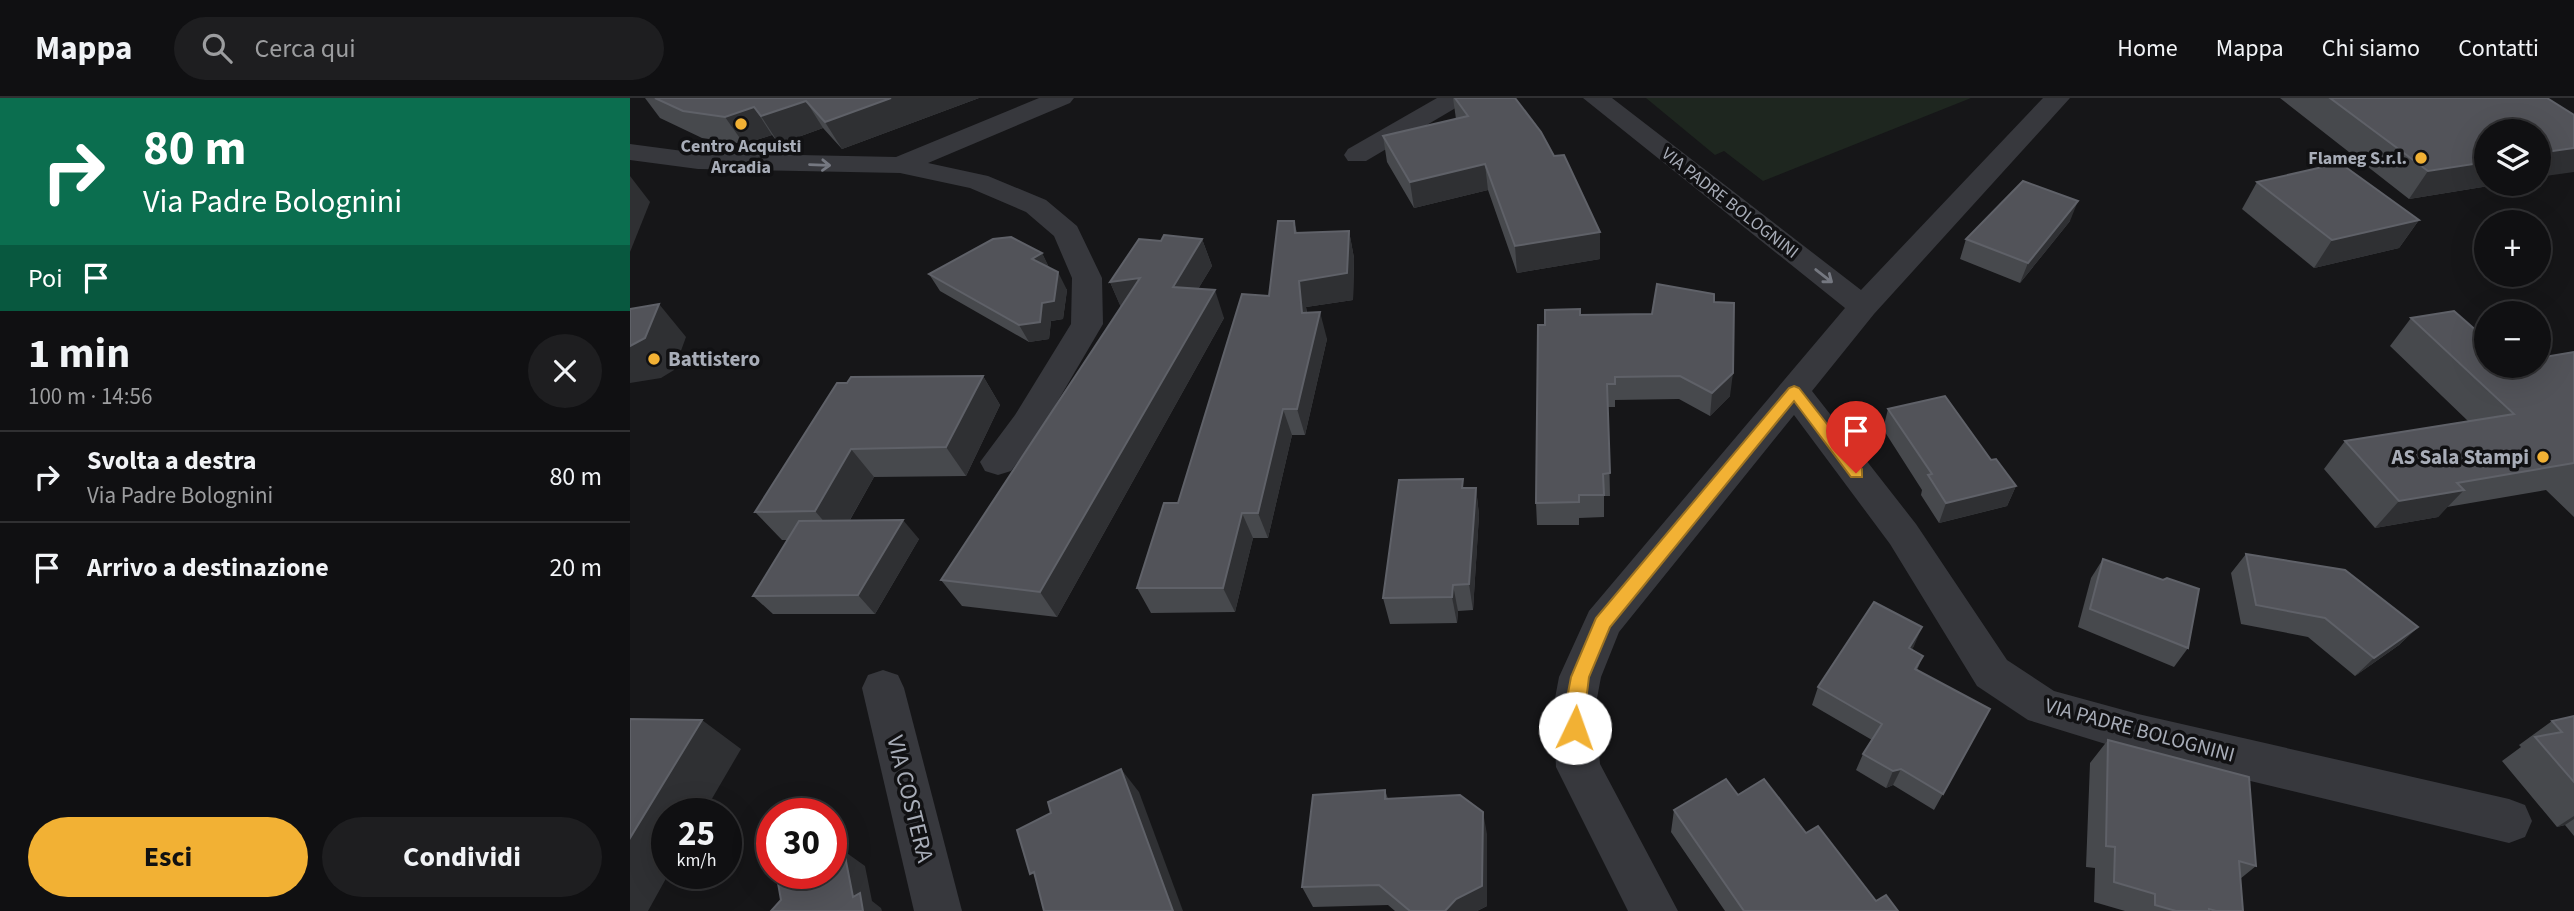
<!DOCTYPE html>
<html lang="it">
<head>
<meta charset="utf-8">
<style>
  body { margin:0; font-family:"Source Sans 3",sans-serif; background:#1e1e20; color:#f1f3f6; height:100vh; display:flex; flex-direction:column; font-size:26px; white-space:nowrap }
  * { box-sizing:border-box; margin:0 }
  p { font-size:23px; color:#9c9d9f }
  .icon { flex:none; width:38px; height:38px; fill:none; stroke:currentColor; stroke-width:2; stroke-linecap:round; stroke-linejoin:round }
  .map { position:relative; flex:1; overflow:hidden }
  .side { display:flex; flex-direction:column; background:#101012; width:630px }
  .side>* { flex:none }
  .guide { background:#0b6e4f; color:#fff; overflow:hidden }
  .controls { position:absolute; left:1844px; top:21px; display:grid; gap:14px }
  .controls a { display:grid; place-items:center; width:77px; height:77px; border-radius:50%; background:#101012; box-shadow:0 7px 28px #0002,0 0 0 2px #303032; font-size:35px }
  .speed { position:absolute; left:21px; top:700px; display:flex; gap:14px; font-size:35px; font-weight:700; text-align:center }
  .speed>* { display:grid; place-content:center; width:91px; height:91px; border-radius:50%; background:#101012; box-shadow:0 7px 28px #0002,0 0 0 2px #303032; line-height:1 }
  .speed small { font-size:18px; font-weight:400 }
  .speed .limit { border:10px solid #d22; background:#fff; color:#111 }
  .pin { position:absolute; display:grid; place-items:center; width:60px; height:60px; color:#fff; margin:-72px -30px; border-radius:50% 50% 50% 0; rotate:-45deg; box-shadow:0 0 7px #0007 }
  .pin .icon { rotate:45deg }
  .me { position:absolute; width:77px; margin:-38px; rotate:3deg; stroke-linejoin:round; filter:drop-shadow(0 0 5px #0008) }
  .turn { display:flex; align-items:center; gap:24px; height:147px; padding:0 28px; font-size:32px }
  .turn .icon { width:91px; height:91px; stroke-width:2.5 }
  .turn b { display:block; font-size:49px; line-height:60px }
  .then { display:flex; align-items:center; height:66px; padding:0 28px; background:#0003; gap:14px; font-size:26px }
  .round { display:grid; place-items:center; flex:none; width:74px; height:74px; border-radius:37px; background:#1e1e20 }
  .head { display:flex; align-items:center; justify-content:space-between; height:119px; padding:0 28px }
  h1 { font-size:42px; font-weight:700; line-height:52px }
  .action { display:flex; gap:14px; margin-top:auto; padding:14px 28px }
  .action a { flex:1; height:80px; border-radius:42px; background:#f2b134; color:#111; font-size:28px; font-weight:700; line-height:80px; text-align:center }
  .action a+a { background:#1e1e20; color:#f1f3f6 }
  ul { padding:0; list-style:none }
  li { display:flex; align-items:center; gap:21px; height:91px; padding:0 28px; border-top:2px solid #303032 }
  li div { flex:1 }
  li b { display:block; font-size:26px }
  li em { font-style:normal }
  header { display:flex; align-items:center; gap:42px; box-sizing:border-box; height:98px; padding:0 35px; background:#101012; border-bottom:2px solid #303032 }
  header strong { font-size:33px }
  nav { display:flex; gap:38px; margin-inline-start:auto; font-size:24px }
  .search { width:490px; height:63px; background:#1e1e20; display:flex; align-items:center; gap:18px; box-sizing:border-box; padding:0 24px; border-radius:38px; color:#9c9d9f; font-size:26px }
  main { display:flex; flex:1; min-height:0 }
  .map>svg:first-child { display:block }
  .green { fill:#1e261f }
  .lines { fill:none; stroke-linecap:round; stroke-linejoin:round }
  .street { fill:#37383d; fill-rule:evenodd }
  .wall { fill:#47494d }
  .shaded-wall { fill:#2f3033 }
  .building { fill:#525359; stroke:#5f6168; stroke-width:2 }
  .oneway { stroke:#757881 }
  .route { fill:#f2b134; stroke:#9d7322; stroke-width:2 }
  .poi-dot { fill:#f2b134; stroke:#111113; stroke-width:2.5 }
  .labels { text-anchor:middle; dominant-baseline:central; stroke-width:7; stroke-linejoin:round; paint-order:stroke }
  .far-poi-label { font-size:18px; font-weight:bold; fill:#a8adb8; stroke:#111113 }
  .far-street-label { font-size:18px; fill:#a8adb8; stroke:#111113 }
  .poi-label { font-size:21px; font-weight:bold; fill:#a8adb8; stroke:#111113; text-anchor:start }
  .street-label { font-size:21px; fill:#a8adb8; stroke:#111113 }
  .near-street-label { font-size:24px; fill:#a8adb8; stroke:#111113 }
</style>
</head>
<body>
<header>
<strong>Mappa</strong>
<div class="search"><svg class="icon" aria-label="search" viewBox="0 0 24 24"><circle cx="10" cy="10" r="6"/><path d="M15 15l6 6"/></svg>Cerca qui</div>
<nav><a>Home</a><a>Mappa</a><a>Chi siamo</a><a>Contatti</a></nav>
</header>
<main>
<section class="side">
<div class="guide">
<div class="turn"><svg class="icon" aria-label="right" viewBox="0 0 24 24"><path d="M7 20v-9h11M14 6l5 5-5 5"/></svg><div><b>80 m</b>Via Padre Bolognini</div></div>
<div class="then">Poi<svg class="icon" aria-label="arrive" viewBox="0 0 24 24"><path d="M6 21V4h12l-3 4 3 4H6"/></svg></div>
</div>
<div class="head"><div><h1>1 min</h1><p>100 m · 14:56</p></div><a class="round"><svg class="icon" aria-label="close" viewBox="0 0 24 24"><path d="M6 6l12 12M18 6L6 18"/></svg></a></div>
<ul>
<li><svg class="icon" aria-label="right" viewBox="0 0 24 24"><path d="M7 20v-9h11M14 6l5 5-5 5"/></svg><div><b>Svolta a destra</b><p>Via Padre Bolognini</p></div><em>80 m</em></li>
<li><svg class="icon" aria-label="arrive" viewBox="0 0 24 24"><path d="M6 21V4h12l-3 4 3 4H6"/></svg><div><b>Arrivo a destinazione</b></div><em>20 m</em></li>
</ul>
<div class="action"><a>Esci</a><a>Condividi</a></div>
</section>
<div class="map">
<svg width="1944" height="813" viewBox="0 0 1944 813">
  <rect width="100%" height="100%" fill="#161618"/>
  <path class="green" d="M1016,0h325l-208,83 -39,-30 -9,4z"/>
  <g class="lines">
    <g class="street">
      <path d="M409,0h35l-4,5 -142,60 60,13 58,24 31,26 25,52 1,46 -64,109 -28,38 -13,4 -13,-4 -5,-9 35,-47 56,-91 1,-46 -18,-42 -28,-24 -56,-24 -70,-15 -202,-4 -68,-9v-16l68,9 198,4z"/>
      <path d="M807,0h31l-4,5 -98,58h-18l-4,-6 4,-6z"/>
      <path d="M953,0h29l249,192 182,-192h27l-196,216 -62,77 104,133 91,136 47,31 84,23 371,85 16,6 7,16 -7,16 -16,6 -371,-89 -110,-34 -51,-34 -87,-142 -96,-129 -175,217 -18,45 -6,32 5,55 78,147h-50l-72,-144 -3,-58 6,-32 30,-66 256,-303z"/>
      <path d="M253,572l15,5 6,13 58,223h-48l-52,-223 6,-13z"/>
    </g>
  </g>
  <g class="wall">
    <path d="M15,0h334l-137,51 -19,-21 -44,16 -7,-9 -28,9 -42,-6 -42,-20z"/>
    <path d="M823,0h62l39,58 46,76v27l-83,14 -29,-83 -74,18 -27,-46 -4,-26 73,-17z"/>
    <path d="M1650,0h267l-60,86h14l-92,15z"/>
    <path d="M1627,84l162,38 -20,28 -85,20 -72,-59z"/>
    <path d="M664,123l3,12 52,-2 5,27 -1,42 -47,7 1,6 20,26 -22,96h-13l-24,103h-15l-18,74 -84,1 -14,-25 41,-85 91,-207z"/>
    <path d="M1440,123l-50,62 -60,-24 6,-20z"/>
    <path d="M572,141l10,27 -14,23 26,29 -167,299 -95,-11 -21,-26 180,-273 -11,-25 51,-41z"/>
    <path d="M412,155l7,15 18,22 -4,29 -12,2 -2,18 -20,3 -89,-51 -11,-17z"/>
    <path d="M1084,204l16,94 -20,20 -31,-17 -64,1v7h-7l2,89h-6v21l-25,1v7h-42l-1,-22 9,-178 35,-10 72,-1z"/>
    <path d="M1781,220l76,48h52l35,-14v165l-28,-27 -99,17 -9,10 -63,11 -51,-59 21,-28 123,-20 -78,-75z"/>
    <path d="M353,278l17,29 -34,71 -92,1 -24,43 69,19 -44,75h-102l-20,-18 35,-56h-6l-27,-28 82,-129z"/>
    <path d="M1258,311l103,51 25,26 -9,20 -68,17 -18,-28 1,-5 -39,-61z"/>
    <path d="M834,390h12l3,27 -6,95 -15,1 -1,12 -67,1 -7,-26z"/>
    <path d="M1616,456l172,73 -19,18 -44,31 -47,-39 -67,-13 -10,-51z"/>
    <path d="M1473,461l85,89 -14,19 -96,-40 13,-49z"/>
    <path d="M1284,548l-2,3 11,7 -6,14 73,39 -56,101 -41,-25 -7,3 -30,-18 7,-16 9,-14 -60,-35 6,-18z"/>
    <path d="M1944,618v120l-9,-11 -8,2 -55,-66 19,-14 -2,-2 33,-24z"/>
    <path d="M1478,642l148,126 -16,13 3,32h-118l-31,-9 1,-34 -9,-1 4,-104z"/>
    <path d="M755,692l3,9 99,35v72l-10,5h-82l-7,-6 -75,2 -11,-20z"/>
    <path d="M1108,697l68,38 70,68 22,10h-173l-54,-79 3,-22z"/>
  </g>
  <g class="shaded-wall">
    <path d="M261,0h88l-137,51 -17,-27z"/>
    <path d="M176,3l17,27 -44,16 -18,-28z"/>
    <path d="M124,9l18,28 -28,9 -19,-27z"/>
    <path d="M1944,50v24l-35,5v-24z"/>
    <path d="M1857,64v22h14l-92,15 19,-28z"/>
    <path d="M855,66l3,26 -74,18 -4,-26z"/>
    <path d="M0,78l20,26 -20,50z"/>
    <path d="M1448,103l-8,20 -50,62 8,-20z"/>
    <path d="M1789,122l-20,28 -85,20 18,-28z"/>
    <path d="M719,133l5,27 -1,42 -47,7 3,32 -7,-26 -3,-32z"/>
    <path d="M970,134v27l-83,14 -2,-27z"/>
    <path d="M572,141l10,27 -29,48 -10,-27z"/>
    <path d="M412,155l9,18 -19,-12z"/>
    <path d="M428,174l9,18 -4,29 -12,2 -2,18 -20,3 -10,-17 23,-22z"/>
    <path d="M510,180l-18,32 -12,-28z"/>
    <path d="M585,192l9,28 -167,299 -17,-25z"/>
    <path d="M29,206l27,33 -12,33 -13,8 -31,5v-37z"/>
    <path d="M690,214l7,27 -22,96 -8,-26z"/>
    <path d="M1103,275l-3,23 -20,20 2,-23z"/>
    <path d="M353,278l17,29 -34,71 -20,-29z"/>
    <path d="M653,311l9,26 -24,103 -10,-25z"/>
    <path d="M221,351l23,28 -35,62 -24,-28z"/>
    <path d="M1386,388l-9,20 -68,17 7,-20z"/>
    <path d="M846,390l3,27 -6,95 -4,-26z"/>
    <path d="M1834,392l-26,27 -63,11 24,-27z"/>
    <path d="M612,415l11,25 -18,74 -12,-24z"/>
    <path d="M273,422l16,19 -44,75 -17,-19z"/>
    <path d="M823,487l5,26 -1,12 -5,-26z"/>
    <path d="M1292,529l-8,19 -12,20 7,-18z"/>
    <path d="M1788,529l-19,18 -44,31 19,-18z"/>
    <path d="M72,622l39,29 -38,65h-36v59h2l-21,38h-18v-73z"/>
    <path d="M491,671l18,23 44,119h-10z"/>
    <path d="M1271,671l-8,16 -7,3 7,-17z"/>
    <path d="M853,714l4,22v72l-10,5h-32z"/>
    <path d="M1944,718v3l-9,6 -8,2z"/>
    <path d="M214,753l21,15 7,35 9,7 1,3h-19l-10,-14z"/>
  </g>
  <g class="building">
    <path d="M25,0h236l-66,24 -19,-21 -45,15 -7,-9 -29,10 -42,-6z"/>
    <path d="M825,0h60l26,34 13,24 10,-1 36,77 -85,14 -30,-82 -75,18 -27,-46 85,-20z"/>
    <path d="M1700,0h217l27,17v33l-35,5v-22h-52v31l-59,9z"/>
    <path d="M1710,65l79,57 -87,20 -75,-58z"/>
    <path d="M1393,83l55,20 -50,62 -62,-24z"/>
    <path d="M648,123h16l1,12 54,-2 -2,42 -48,8 3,32 18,-1 -23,97h-14l-25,104h-16l-19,75h-86l27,-85h14l64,-209 27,2z"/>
    <path d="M534,137l38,4 -29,48 42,3 -175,302 -99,-12 199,-302 -30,4 29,-43 22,2z"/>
    <path d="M381,139l31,16 -10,6 26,13 -4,29 -12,2 -2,19 -21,3 -90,-51 64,-35z"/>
    <path d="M1027,186l57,10v8l20,1 -1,70 -21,20 -32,-17 -65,1v7h-8l3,89 -7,1 1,21h-25v7l-43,1 2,-178h7v-15l35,-1v6l72,-1z"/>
    <path d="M29,206l-14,34 -15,8v-37z"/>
    <path d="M1824,213l33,29v26h52v-8l35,-6v111l-117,20 7,7 -65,11 -54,-60 169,-27 -103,-96z"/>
    <path d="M353,278l-37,71 -95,2 -36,62 -60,1 82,-129h10l4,-6z"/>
    <path d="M1315,298l46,64 5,-1 20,27 -70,17 -18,-28 4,-1 -44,-65z"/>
    <path d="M833,381l-1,9h14l-7,96 -16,1 -1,12 -69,1 16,-118z"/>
    <path d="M273,422l-45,75 -105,1 46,-75z"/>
    <path d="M1616,456l99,16 73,57 -44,31 -49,-40 -69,-13z"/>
    <path d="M1473,461l60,21 4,-2 32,11 -11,59 -98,-39z"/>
    <path d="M1244,504l48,25 -13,21 14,8 -8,13 75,40 -47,85 -42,-25 -8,2 -30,-17 19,-30 -64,-37z"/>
    <path d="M1944,618v66l-39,-45 27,-5 -10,-11z"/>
    <path d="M0,621l72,1 -72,118z"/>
    <path d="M1478,642l141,37 7,89 -17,-5 4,50h-27l-7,-2v2h-33l-21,-6v-11l-41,-12 1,-35 -9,-1z"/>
    <path d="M491,671l52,142h-129l-10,-39 -4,2 -13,-44 34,-17 -3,-11z"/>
    <path d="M1096,681l12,16 26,-16 42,54 12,-7 58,75 10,-6 12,16h-154l-70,-101z"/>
    <path d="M755,692v9l75,-4 23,17 -1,74 -26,13 -11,12h-35l-31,-26 -77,2 11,-92z"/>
    <path d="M214,753l9,46 7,-4 3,18h-92l10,-11 -3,-17 21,-10h32v-16z"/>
  </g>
  <defs><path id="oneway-shaft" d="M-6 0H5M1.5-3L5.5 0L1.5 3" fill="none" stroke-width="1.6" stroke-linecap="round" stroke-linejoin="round" transform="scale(1.75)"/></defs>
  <g class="oneway">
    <use href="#oneway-shaft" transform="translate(190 67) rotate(2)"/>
    <use href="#oneway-shaft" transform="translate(1194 178) rotate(38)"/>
  </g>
  <path class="route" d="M1164,288l5,2 63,81v8h-11l-57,-76 -184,226 -21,50 -7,57 -7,2 -6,-2 -4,-25 6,-32 25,-59 193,-230z"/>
  <g class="poi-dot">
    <circle cx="111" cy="26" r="7"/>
    <circle cx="1791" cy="60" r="7"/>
    <circle cx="24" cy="261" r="7"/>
    <circle cx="1913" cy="359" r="7"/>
  </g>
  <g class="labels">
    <g class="far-poi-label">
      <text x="111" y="48">Centro Acquisti<tspan x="111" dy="21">Arcadia</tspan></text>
      <text x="1777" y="60" text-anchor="end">Flameg S.r.l.</text>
    </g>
    <g class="far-street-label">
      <text transform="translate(1100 105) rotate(38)">VIA PADRE BOLOGNINI</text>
    </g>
    <g class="poi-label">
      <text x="38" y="261">Battistero</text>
      <text x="1899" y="359" text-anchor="end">AS Sala Stampi</text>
    </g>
    <g class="street-label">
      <text transform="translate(1510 632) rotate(15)">VIA PADRE BOLOGNINI</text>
    </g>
    <g class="near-street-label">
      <text transform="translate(280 701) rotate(76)">VIA COSTERA</text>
    </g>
  </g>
</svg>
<div class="controls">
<a><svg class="icon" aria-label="layers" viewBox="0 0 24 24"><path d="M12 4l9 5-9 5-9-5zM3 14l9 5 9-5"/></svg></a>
<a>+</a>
<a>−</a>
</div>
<div class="speed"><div>25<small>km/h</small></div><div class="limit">30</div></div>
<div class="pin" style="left:1226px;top:375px;background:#d93025"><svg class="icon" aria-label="arrive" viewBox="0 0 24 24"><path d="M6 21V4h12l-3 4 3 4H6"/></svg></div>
<svg class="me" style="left:945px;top:630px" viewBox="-20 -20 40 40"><circle r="19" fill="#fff"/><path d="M0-13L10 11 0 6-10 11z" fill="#f2b134"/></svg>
</div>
</main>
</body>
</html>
